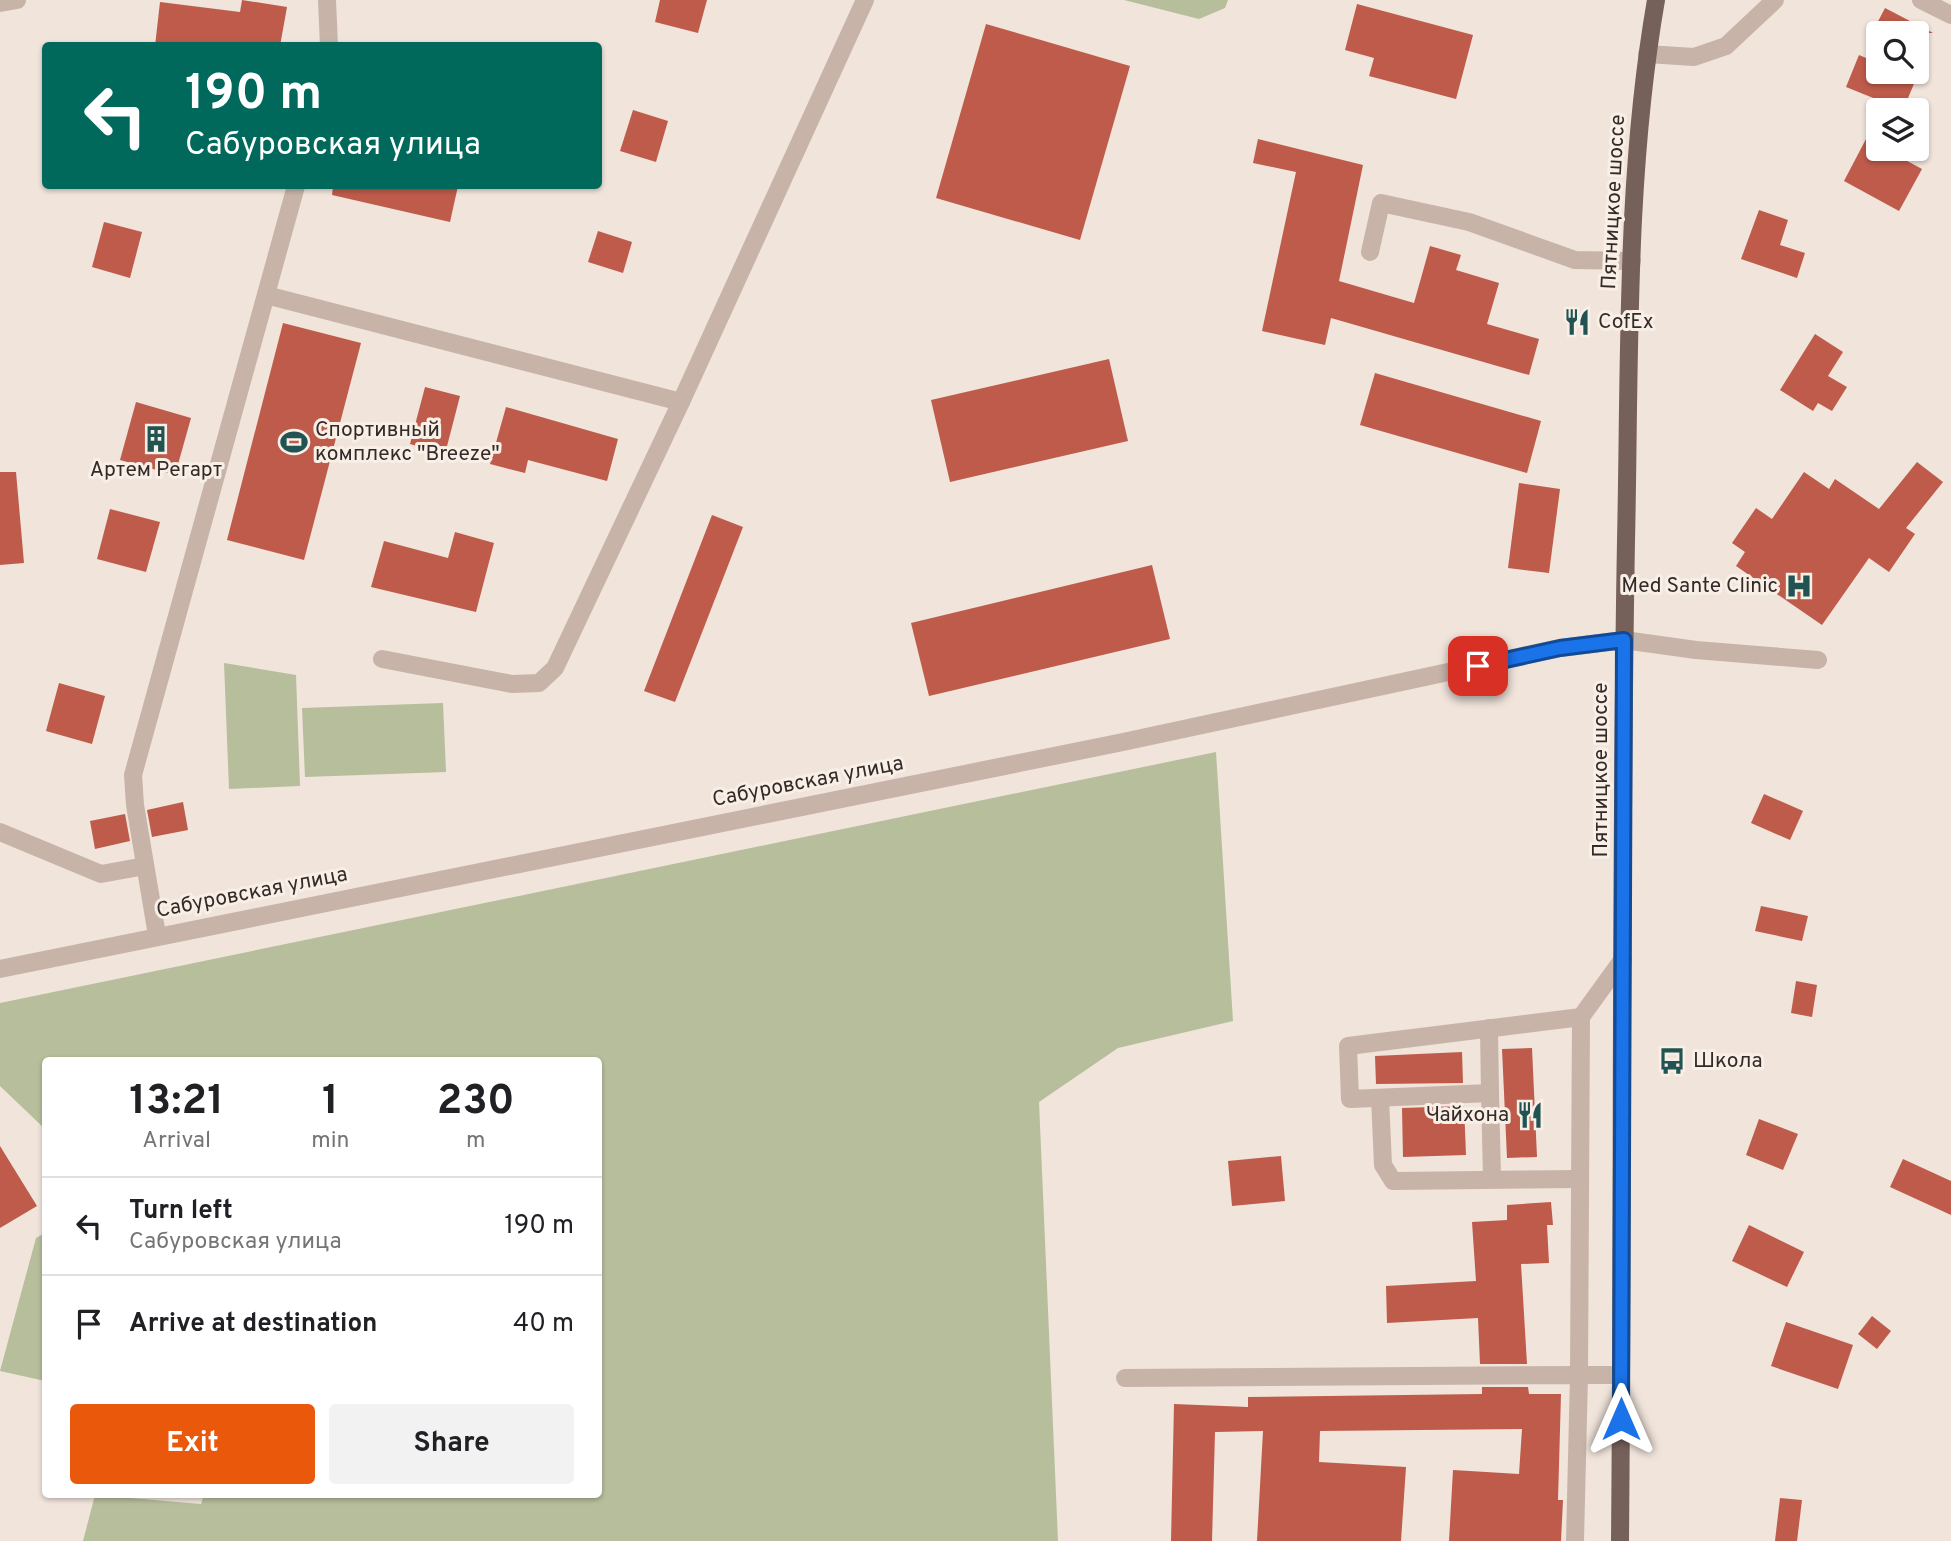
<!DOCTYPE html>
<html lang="en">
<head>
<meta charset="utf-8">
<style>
  body { margin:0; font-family:Overpass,sans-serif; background:#f2f2f2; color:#202124; height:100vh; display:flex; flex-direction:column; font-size:26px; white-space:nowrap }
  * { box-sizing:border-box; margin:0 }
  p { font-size:23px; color:#757577 }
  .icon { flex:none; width:38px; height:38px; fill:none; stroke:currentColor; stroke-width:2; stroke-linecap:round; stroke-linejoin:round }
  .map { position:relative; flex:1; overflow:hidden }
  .sheet { position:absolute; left:42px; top:1057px; width:560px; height:441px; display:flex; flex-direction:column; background:#fff; border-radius:7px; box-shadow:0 2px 5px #0004 }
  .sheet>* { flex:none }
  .guide { position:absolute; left:42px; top:42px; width:560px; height:147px; border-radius:7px; box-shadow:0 2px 5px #0004; background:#00695c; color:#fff; overflow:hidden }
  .tools { position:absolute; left:1866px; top:21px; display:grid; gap:14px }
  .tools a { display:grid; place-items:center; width:63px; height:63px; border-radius:7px; background:#fff; box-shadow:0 2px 5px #0004; font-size:35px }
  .pin { position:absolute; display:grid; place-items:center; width:60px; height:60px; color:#fff; margin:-30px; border-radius:14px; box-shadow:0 4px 10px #0006 }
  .me { position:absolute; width:77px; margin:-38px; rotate:0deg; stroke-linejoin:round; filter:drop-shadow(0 0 5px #0008) }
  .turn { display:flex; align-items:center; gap:24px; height:147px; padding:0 28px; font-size:32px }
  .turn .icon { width:91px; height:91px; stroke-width:2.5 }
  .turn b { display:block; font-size:49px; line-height:60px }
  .eta { display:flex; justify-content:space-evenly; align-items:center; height:119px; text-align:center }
  .eta b { font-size:42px; font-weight:700; line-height:49px }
  .action { display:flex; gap:14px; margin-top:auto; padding:14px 28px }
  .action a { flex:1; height:80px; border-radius:7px; background:#ea580c; color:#fff; font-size:28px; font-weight:700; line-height:80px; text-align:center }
  .action a+a { background:#f2f2f2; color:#202124 }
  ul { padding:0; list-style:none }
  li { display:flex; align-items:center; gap:21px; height:98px; padding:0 28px; border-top:2px solid #e0e0e0 }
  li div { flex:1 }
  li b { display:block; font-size:26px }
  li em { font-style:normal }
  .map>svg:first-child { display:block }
  .green { fill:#b6be9c }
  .building { fill:#be5b4b }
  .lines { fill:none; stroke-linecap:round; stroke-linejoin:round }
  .minor { stroke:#c7b3a8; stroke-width:18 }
  .major { stroke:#76605a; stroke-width:18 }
  .route-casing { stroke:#114b97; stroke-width:18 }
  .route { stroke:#1a73e8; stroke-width:12 }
  .labels { text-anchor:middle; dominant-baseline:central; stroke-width:6; stroke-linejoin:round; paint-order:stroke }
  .street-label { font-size:21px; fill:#352a28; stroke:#f8efe7 }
  .poi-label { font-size:21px; fill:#352a28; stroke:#f8efe7; text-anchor:start }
</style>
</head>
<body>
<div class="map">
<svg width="1951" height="1541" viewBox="0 0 1951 1541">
  <rect width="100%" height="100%" fill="#f0e4db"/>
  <g class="green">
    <path d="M1124,0h104l-3,8 -26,11z"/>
    <path d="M224,663l72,12 4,111 -71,3z"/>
    <path d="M443,703l3,69 -141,5 -3,-69z"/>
    <path d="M1216,752l17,269 -115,27 -79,54 19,439h-975l12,-46 106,9 3,-10h394v-434h-552l-1,69 -45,-43v-83z"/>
    <path d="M45,1233v148l-45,-10 36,-133z"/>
  </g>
  <g class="building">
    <path d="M242,0l45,7 -7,39h-125l5,-44 80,10z"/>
    <path d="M660,0h47l-9,33 -43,-11z"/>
    <path d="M1357,4l116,31 -17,64 -87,-23 5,-18 -29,-8z"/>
    <path d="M1885,8l48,25h-61z"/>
    <path d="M986,24l144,42 -50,174 -144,-42z"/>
    <path d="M1859,55l19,8v9h21l17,7 -13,31 -57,-23z"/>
    <path d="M633,110l35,11 -12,41 -36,-11z"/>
    <path d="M1258,139l105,26 -24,116 75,22 16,-57 31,9 -5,15 43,13 -12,41 52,15 -10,36 -198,-57 -6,27 -63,-14 34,-159 -43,-9z"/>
    <path d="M1866,139l12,6v4h7l37,20 -23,42 -55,-30z"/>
    <path d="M333,186h125l-8,36 -118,-27z"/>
    <path d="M1759,210l29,10 -8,25 25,8 -8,25 -56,-19z"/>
    <path d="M104,222l38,10 -12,46 -38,-11z"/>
    <path d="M598,231l34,11 -9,31 -35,-11z"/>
    <path d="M283,323l78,20 -57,217 -77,-20z"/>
    <path d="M1815,334l28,18 -15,24 19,11 -15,24 -14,-8 -5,8 -33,-21z"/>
    <path d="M1109,359l19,82 -178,41 -19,-82z"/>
    <path d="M1375,373l166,48 -14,52 -167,-48z"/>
    <path d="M425,387l35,9 -15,58 -35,-10z"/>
    <path d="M136,402l55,16 -16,57 -55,-15z"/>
    <path d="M506,407l112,32 -11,42 -79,-21 -3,13 -35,-9z"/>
    <path d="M1917,462l26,20 -37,46 9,6 -26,38 -20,-14 -47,67 -86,-59 9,-14 -13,-9 24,-35 16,11 32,-47 25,17 6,-10 44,30z"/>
    <path d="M0,472h16l8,91 -24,2z"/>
    <path d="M1519,483l41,6 -11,84 -41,-5z"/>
    <path d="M110,509l50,13 -14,50 -49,-13z"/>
    <path d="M712,515l31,12 -68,175 -31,-11z"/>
    <path d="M455,532l39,11 -18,69 -105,-25 13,-46 64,17z"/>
    <path d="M1152,565l18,74 -241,57 -18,-73z"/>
    <path d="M59,683l46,13 -13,48 -46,-13z"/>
    <path d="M1764,794l39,17 -13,29 -39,-17z"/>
    <path d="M183,802l5,28 -36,7 -5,-27z"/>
    <path d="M125,814l5,27 -35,8 -5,-28z"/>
    <path d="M1761,906l47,10 -6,25 -47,-10z"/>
    <path d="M1796,981l21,4 -5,32 -21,-4z"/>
    <path d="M1532,1048l5,109 -30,1 -5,-109z"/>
    <path d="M1462,1052l1,31 -87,1 -1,-28z"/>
    <path d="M1464,1106l2,49 -63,2 -1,-49z"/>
    <path d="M1759,1119l39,15 -15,36 -37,-15z"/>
    <path d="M0,1146l37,60 -37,22z"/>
    <path d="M1281,1156l4,45 -53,5 -4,-45z"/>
    <path d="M1903,1159l48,22v34l-61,-28z"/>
    <path d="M1551,1202l2,23h-6l2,38 -28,1 6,100h-47l-2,-46 -91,5 -1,-37 90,-5 -4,-59 35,-2v-15z"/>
    <path d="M1749,1225l55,27 -17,35 -55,-26z"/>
    <path d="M1872,1316l19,15 -14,18 -19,-15z"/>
    <path d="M1786,1322l67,23 -15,44 -67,-23z"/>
    <path d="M1482,1387h46l1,7h32l-3,106h5l-2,41h-112l4,-71 66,4 3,-45 -202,2 -1,31 87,5 -5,74h-144l6,-110 -48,1 -3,109h-41l3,-137 74,3v-10l234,-3z"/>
    <path d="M1780,1498l22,2 -5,41h-22z"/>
  </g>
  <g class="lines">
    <g class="minor">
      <path d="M327,0l2,46"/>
      <path d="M1921,0l30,15"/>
      <path d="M0,3l17,-3"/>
      <path d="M1647,54l47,3 32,-11 49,-46"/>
      <path d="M1370,252l11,-49 88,19 106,38 57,1"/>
      <path d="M266,295l415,107 184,-402"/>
      <path d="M382,659l130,25 27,-1 16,-15 126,-266"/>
      <path d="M0,832l101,42 44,-8"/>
      <path d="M157,935l-22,-130 -2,-30 163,-589"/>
      <path d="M0,969l1123,-227 437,-94 64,-8 72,10 122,10"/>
      <path d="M1581,1017l-2,358h42"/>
      <path d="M1489,1028l1,65"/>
      <path d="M1380,1098l3,67 10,16 187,-2"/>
      <path d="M1492,1177l-2,-84 -140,6 -2,-53 233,-29 42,-58"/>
      <path d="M1125,1378l454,-3 -4,166"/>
    </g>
    <path class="major" d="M1620,1541c3,-333 0,-667 6,-1000 4,-180 -1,-363 30,-541"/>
  </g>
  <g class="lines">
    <defs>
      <path id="route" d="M1478,666l82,-18 64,-8 -3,779"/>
    </defs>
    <use href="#route" class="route-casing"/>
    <use href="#route" class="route"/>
  </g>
  <defs>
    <symbol id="restaurant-bare" viewBox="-9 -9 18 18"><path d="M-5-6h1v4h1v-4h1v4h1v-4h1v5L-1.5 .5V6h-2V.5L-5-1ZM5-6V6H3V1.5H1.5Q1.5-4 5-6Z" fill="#205351" stroke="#f8efe7" stroke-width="2.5" paint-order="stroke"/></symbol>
    <symbol id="building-bare" viewBox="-9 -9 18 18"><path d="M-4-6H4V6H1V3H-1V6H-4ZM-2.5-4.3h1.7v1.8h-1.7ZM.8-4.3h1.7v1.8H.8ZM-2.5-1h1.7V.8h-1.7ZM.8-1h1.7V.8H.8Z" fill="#205351" stroke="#f8efe7" stroke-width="2.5" paint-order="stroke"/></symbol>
    <symbol id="stadium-bare" viewBox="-9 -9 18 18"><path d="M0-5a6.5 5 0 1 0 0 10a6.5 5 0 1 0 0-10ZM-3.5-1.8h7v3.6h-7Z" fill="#205351" stroke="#f8efe7" stroke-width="2.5" paint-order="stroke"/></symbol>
    <symbol id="hospital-bare" viewBox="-9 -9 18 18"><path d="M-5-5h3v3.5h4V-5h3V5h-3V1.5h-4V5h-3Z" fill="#205351" stroke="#f8efe7" stroke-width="2.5" paint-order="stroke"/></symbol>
    <symbol id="bus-bare" viewBox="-9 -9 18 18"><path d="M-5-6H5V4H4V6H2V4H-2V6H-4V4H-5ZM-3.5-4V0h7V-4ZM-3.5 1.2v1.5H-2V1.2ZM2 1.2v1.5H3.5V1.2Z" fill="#205351" stroke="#f8efe7" stroke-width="2.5" paint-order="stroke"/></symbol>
  </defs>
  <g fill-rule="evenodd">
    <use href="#restaurant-bare" x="1558" y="303" width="38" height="38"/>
    <use href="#building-bare" x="137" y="420" width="38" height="38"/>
    <use href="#stadium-bare" x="275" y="423" width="38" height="38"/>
    <use href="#hospital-bare" x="1780" y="567" width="38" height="38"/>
    <use href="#bus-bare" x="1653" y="1042" width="38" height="38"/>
    <use href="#restaurant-bare" x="1511" y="1096" width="38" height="38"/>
  </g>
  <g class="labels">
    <g class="street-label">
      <text transform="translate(1614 202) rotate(-87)">Пятницкое шоссе</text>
      <text transform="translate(1601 770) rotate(-90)">Пятницкое шоссе</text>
      <text transform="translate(808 782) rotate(-11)">Сабуровская улица</text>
      <text transform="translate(252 893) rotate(-11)">Сабуровская улица</text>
    </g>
    <g class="poi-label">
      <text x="1598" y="322">CofEx</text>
      <text x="315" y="430">Спортивный<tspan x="315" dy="24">комплекс "Breeze"</tspan></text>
      <text x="156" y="470" text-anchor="middle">Артем Регарт</text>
      <text x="1778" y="586" text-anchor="end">Med Sante Clinic</text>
      <text x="1693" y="1061">Школа</text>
      <text x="1509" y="1115" text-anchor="end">Чайхона</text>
    </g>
  </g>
</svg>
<div class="tools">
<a><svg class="icon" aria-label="search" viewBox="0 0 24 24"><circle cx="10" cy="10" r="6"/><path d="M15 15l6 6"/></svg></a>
<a><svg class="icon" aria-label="layers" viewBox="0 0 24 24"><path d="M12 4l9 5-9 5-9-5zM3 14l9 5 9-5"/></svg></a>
</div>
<div class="pin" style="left:1478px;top:666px;background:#d93025"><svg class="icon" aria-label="arrive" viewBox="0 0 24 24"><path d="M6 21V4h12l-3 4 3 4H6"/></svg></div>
<svg class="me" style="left:1621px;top:1419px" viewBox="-20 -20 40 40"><path d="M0-17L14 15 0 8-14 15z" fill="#1a73e8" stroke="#fff" stroke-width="4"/></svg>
<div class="guide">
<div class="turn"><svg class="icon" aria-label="left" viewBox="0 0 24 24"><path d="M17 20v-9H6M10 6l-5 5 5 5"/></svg><div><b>190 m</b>Сабуровская улица</div></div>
</div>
<section class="sheet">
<div class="eta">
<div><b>13:21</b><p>Arrival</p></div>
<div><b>1</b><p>min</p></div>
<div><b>230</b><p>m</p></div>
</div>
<ul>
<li><svg class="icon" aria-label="left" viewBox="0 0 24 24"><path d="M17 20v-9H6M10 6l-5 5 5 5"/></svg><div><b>Turn left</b><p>Сабуровская улица</p></div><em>190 m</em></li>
<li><svg class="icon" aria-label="arrive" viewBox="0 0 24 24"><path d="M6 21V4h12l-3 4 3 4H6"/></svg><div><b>Arrive at destination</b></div><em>40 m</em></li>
</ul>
<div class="action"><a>Exit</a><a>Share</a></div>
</section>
</div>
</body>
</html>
